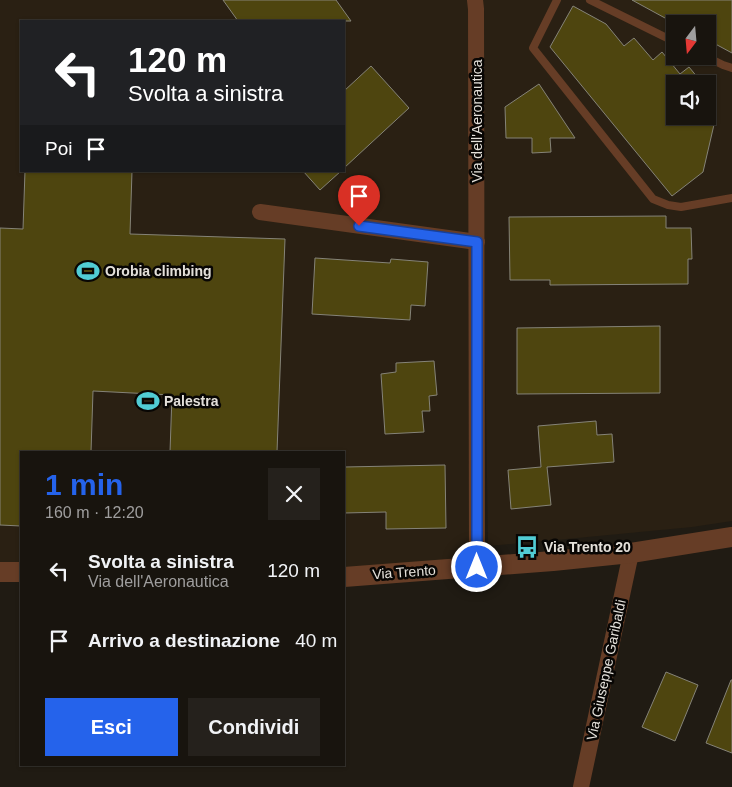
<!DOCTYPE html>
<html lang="it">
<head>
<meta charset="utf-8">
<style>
  body { margin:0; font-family:Arial,sans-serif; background:#25211c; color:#f1f3f6; height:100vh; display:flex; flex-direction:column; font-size:19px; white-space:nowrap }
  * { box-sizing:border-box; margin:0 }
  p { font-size:16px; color:#9f9e9e }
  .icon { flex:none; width:28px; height:28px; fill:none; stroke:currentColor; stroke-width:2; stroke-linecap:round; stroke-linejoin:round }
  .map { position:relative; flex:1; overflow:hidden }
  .details { position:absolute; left:20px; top:451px; width:325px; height:315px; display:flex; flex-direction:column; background:#18140e; border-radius:0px; box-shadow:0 1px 4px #0004,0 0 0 1px #36332e }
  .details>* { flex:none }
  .guide { position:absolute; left:20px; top:20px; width:325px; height:152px; border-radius:0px; box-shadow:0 1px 4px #0004,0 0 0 1px #36332e; background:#202124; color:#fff; overflow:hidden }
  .needle { width:32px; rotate:196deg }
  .fabs { position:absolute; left:666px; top:15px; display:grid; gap:10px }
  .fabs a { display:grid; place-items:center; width:50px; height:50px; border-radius:0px; background:#18140e; box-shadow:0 1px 4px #0004,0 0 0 1px #36332e; font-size:25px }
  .pin { position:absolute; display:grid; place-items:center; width:42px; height:42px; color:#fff; margin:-51px -21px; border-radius:50% 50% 50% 0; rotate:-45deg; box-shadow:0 0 5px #0007 }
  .pin .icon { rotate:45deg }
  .me { position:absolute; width:55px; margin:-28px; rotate:0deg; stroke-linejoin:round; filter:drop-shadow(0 0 4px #0008) }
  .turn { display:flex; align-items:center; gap:18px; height:105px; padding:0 25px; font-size:22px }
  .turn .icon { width:65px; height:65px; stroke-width:2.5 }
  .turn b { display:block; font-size:35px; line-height:42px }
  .then { display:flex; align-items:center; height:48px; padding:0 25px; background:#0003; gap:10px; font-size:19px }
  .round { display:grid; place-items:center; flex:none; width:52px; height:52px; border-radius:0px; background:#25211c }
  .head { display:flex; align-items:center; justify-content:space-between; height:85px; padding:0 25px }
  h1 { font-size:30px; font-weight:600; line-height:38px; color:#2563eb }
  .cta { display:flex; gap:10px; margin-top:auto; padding:10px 25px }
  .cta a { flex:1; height:58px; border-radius:0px; background:#2563eb; color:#fff; font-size:20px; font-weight:600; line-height:58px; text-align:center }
  .cta a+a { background:#25211c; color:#f1f3f6 }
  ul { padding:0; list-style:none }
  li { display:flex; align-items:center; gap:15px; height:70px; padding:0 25px }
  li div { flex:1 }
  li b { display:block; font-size:19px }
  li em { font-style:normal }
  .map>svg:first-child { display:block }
  .built { fill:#2a2013; fill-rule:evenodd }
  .building { fill:#4e450f; stroke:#858378 }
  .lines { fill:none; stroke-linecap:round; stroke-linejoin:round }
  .service { stroke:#663d26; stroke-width:8 }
  .minor { stroke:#663d26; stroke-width:16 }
  .tertiary { stroke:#663d26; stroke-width:20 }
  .route-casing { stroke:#184099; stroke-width:12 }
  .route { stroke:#2563eb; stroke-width:9 }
  .labels { text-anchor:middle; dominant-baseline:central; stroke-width:5; stroke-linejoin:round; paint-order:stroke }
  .street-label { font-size:14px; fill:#e4e0da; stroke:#080604 }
  .poi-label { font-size:14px; font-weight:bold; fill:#e4e0da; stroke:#080604; text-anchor:start }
</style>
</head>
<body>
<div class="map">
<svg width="732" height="787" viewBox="0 0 732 787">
  <rect width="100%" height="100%" fill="#201b13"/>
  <g class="built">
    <path d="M0,0h470l2,562 -128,11v-121h-323v117h-21zM21,21h323v150h-323z"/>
    <path d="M480,0h252v521l-40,6 -136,13 -68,6zM675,24h33v32h-33zM675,84h33v32h-33z"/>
  </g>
  <g class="building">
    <path d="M223,0h113l15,21h-113z"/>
    <path d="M632,0h100v53l-24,-13v-16h-32z"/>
    <path d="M573,6l33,18 18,22 10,-8 19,22 9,-8 18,22 9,-7 14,17h-28v32h41l-13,56 -31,24 -122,-149z"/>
    <path d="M371,66l38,42 -65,60v-77z"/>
    <path d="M539,84l36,54h-25l1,14 -19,1v-15h-26l-1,-31z"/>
    <path d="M25,171h107l-2,63 155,5 -8,213h-107l2,-57 -79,-4 -2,61h-70v74l-21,-1v-297l23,1z"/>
    <path d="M303,171h38l-21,19z"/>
    <path d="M666,216v12h25l1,31h-4v25l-138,1v-5h-40l-1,-63z"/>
    <path d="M315,258l75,5 1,-4 37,3 -3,44 -14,-1 -1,15 -98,-6z"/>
    <path d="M660,326v67l-143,1v-66z"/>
    <path d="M434,361l3,34 -8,1 1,15h-8l2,21 -39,2 -4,-60 15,-2v-9z"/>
    <path d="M596,421l1,14 15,-1 2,28 -67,5 4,38 -40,4 -3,-39 33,-3 -3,-41z"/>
    <path d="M445,465l1,63 -60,1v-17l-42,1v-46z"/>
    <path d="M666,672l32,13 -23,56 -33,-14z"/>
    <path d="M731,680h1v73l-26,-10z"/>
  </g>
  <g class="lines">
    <g class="service">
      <path d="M557,0l-24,48 120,151 15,6 13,2 51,-9"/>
      <path d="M590,0l85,42"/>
      <path d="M705,56l18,9 9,3"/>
    </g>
    <g class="minor">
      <path d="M475,0l1,9 1,558"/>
      <path d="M260,212l217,30"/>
      <path d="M581,787l50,-234"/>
    </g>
    <g class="tertiary">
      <path d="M0,572h21"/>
      <path d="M344,577l209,-16 78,-8 101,-16"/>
    </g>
  </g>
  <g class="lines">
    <defs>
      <path id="route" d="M359,226l118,16v325"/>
    </defs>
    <use href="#route" class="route-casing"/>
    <use href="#route" class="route"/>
  </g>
  <defs>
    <symbol id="stadium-bare" viewBox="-9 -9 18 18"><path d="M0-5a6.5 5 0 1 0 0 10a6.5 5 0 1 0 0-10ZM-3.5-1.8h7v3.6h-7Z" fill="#51ccd4" stroke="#080604" stroke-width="2.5" paint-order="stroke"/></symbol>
    <symbol id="bus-bare" viewBox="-9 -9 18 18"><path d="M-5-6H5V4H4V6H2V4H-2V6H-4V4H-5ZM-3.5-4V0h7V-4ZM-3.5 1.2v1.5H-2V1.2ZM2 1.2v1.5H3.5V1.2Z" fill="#51ccd4" stroke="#080604" stroke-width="2.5" paint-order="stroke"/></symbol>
  </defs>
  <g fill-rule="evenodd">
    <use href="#stadium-bare" x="72" y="255" width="32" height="32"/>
    <use href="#stadium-bare" x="132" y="385" width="32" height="32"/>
    <use href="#bus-bare" x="511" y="531" width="32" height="32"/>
  </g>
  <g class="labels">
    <g class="street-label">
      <text transform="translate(477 121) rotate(-90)">Via dell'Aeronautica</text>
      <text transform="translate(404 572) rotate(-4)">Via Trento</text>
      <text transform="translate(606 670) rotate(-78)">Via Giuseppe Garibaldi</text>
    </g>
    <g class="poi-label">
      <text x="105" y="271">Orobia climbing</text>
      <text x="164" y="401">Palestra</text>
      <text x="544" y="547">Via Trento 20</text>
    </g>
  </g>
</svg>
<div class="fabs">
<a><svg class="needle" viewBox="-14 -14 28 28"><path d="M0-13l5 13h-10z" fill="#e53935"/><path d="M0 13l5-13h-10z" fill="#9f9e9e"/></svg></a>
<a><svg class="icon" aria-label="sound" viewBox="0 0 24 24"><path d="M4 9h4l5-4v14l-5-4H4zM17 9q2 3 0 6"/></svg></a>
</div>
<div class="pin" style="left:359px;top:226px;background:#d93025"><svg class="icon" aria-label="arrive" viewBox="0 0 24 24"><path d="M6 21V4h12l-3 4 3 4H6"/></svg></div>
<svg class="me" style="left:477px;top:567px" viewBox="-20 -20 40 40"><circle r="17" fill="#2563eb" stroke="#fff" stroke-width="3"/><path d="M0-11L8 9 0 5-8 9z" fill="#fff"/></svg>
<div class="guide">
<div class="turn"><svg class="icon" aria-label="left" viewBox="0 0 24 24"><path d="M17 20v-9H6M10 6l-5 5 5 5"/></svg><div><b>120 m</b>Svolta a sinistra</div></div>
<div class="then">Poi<svg class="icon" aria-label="arrive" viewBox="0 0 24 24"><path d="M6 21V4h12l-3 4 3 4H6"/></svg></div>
</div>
<section class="details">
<div class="head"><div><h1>1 min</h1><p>160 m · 12:20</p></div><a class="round"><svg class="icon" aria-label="close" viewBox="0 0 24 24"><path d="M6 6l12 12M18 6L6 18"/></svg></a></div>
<ul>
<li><svg class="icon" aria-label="left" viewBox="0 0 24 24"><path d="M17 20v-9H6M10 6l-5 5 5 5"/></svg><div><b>Svolta a sinistra</b><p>Via dell'Aeronautica</p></div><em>120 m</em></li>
<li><svg class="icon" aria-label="arrive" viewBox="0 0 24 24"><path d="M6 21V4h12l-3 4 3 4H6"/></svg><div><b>Arrivo a destinazione</b></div><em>40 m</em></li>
</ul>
<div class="cta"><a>Esci</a><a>Condividi</a></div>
</section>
</div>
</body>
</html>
